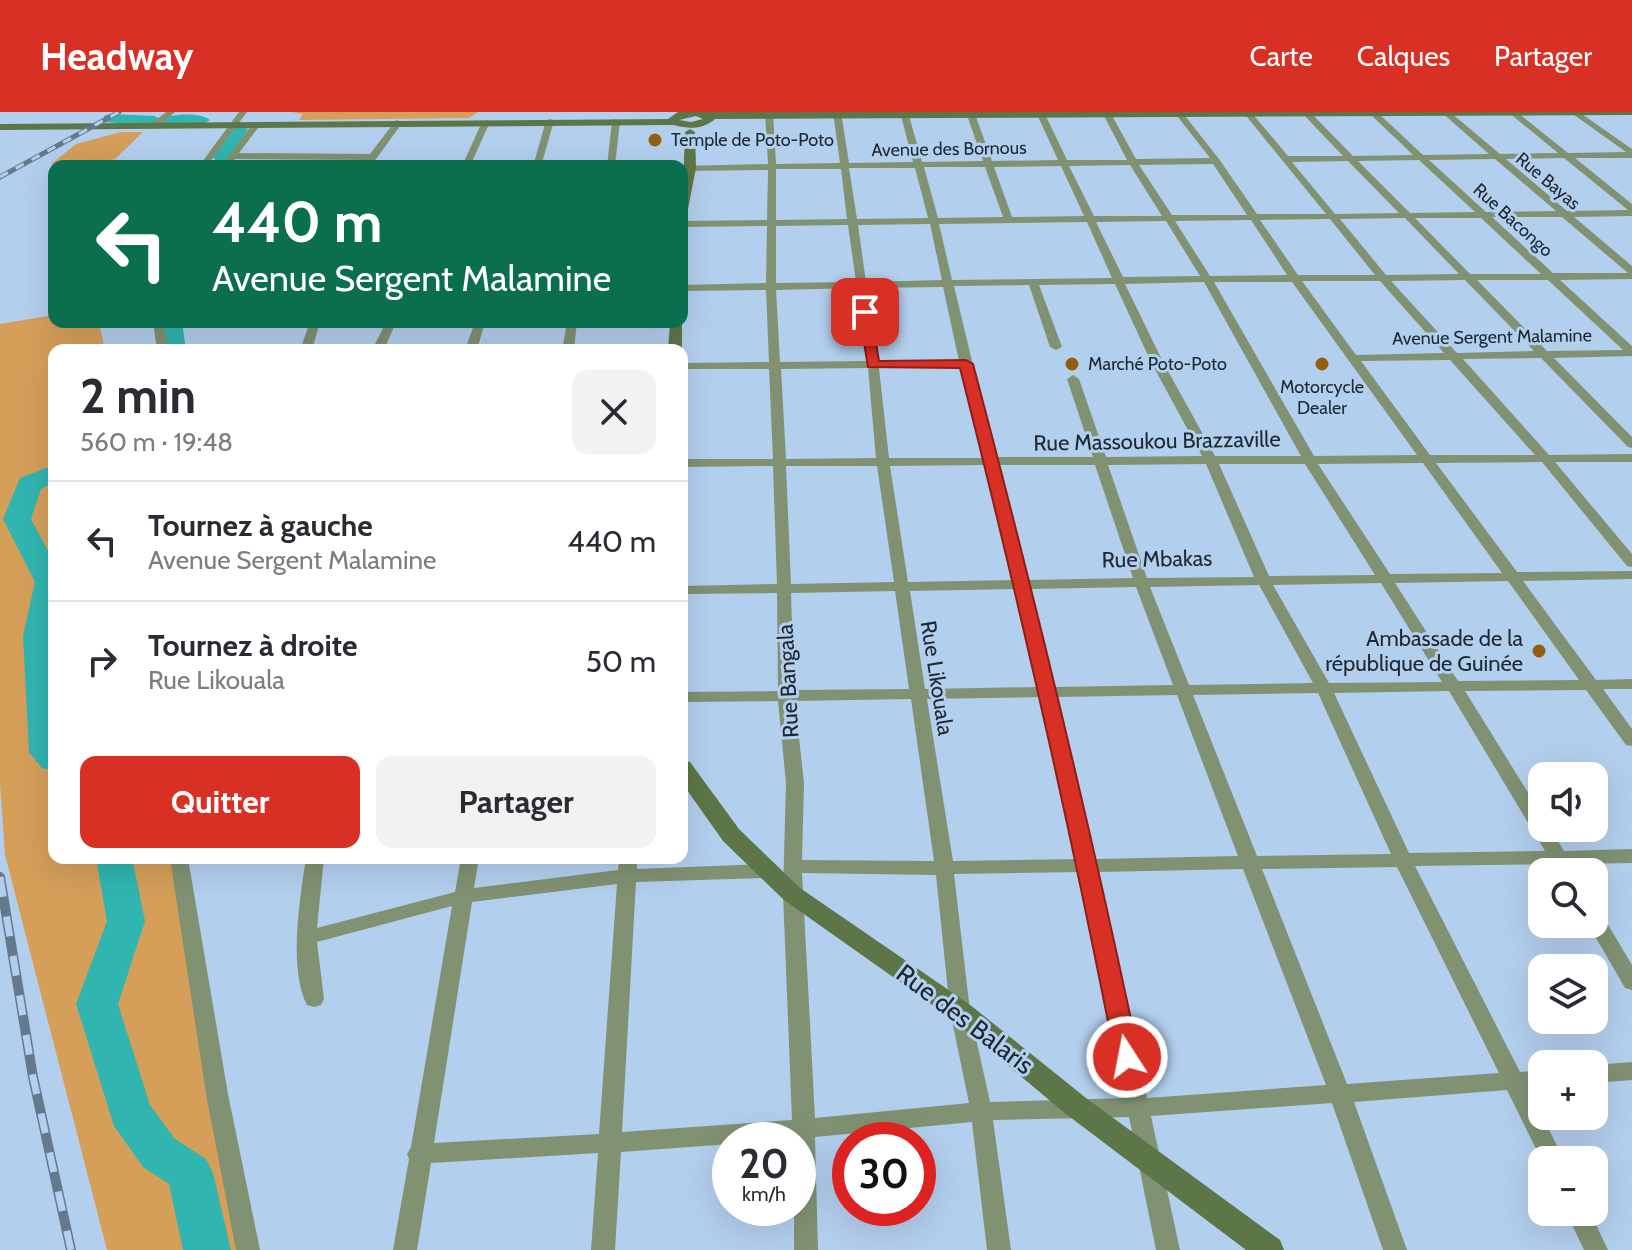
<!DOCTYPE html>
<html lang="fr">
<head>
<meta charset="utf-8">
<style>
  body { margin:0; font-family:Cabin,sans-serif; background:#f2f2f3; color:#2b2b33; height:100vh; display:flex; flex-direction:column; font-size:30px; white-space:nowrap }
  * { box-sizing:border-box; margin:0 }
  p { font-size:26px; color:#7c7c81 }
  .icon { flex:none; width:44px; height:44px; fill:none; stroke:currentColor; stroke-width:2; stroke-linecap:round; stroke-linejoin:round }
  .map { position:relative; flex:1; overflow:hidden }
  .drawer { position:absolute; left:48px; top:232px; width:640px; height:520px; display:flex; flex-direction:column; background:#fff; border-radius:16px; box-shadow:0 8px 32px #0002 }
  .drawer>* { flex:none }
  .banner { position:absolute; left:48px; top:48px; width:640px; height:168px; border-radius:16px; box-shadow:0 8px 32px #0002; background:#0b6e4f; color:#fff; overflow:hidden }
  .fabs { position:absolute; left:1528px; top:650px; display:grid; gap:16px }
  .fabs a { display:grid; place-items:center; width:80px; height:80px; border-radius:16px; background:#fff; box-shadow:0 8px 32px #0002; font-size:40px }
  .speed { position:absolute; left:712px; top:1010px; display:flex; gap:16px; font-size:40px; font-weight:700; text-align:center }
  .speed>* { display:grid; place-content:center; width:104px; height:104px; border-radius:50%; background:#fff; box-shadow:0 8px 32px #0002; line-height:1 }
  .speed small { font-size:20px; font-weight:400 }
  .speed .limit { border:12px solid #d22; background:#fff; color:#111 }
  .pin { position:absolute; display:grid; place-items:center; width:68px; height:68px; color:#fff; margin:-34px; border-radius:16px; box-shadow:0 4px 12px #0006 }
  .me { position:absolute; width:88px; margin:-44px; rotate:349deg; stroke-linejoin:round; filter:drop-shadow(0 0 6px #0008) }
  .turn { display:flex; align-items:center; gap:28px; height:168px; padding:0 32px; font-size:36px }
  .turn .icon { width:104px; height:104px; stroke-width:2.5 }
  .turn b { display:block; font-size:56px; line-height:68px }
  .round { display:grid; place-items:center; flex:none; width:84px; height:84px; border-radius:16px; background:#f2f2f3 }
  .overview { display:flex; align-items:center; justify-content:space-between; height:136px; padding:0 32px }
  h1 { font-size:48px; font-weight:700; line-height:60px }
  .action { display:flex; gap:16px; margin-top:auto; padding:16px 32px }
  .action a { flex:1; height:92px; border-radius:16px; background:#d93025; color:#fff; font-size:32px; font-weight:700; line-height:92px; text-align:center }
  .action a+a { background:#f2f2f3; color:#2b2b33 }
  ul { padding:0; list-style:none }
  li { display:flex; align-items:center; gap:24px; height:120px; padding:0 32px; border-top:2px solid #e1e1e2 }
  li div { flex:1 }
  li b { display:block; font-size:30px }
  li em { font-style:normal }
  header { display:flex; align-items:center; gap:48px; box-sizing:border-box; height:112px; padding:0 40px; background:#d93025; color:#fff }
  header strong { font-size:38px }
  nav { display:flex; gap:44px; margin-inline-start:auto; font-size:28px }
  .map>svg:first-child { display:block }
  .green { fill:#d59f5a }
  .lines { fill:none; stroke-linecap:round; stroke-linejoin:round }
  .river { fill:#30b5b0; fill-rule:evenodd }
  .street { fill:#819273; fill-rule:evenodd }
  .secondary { fill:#5d7647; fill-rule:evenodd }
  .rail-far1-casing { stroke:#65798d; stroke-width:5 }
  .rail-casing { stroke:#65798d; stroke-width:10 }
  .rail-far1 { stroke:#b3cfee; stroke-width:3; stroke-dasharray:9; stroke-linecap:butt }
  .rail { stroke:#b3cfee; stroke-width:7; stroke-dasharray:20; stroke-linecap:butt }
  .route { fill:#d93025; stroke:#8d1f18; stroke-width:2 }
  .poi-dot { fill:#925f10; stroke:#b3cfee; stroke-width:3 }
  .labels { text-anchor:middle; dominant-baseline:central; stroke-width:6; stroke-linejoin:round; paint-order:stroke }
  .far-poi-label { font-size:18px; fill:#1d2833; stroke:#b3cfee; text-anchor:start }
  .far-street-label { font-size:18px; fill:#1d2833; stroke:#b3cfee }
  .street-label { font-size:22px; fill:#1d2833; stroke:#b3cfee }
  .poi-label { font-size:22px; fill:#1d2833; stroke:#b3cfee; text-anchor:end }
  .near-street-label { font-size:26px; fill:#1d2833; stroke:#b3cfee }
</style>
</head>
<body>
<header>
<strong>Headway</strong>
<nav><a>Carte</a><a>Calques</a><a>Partager</a></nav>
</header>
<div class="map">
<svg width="1632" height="1138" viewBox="0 0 1632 1138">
  <rect width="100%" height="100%" fill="#b3cfee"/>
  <g class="green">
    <path d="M292,0h186l-9,6 -170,2 4,-6z"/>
    <path d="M121,20h22l-28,27 -23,6 -41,-1 25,-20z"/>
    <path d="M54,203v7h45l6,28h-51v508h124l70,392h-141l-102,-395 -5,-72v-459z"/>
  </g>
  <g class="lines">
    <g class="river">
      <path d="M110,2l44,2 7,3c12,-5 38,-7 49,1 -10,8 -37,8 -49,3l-7,3 -50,-4v-6z"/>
      <path d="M240,12l8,5 -17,28 -3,4h-12l-3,-4 21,-32z"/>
      <path d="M160,210h22l4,28h-22z"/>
      <path d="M54,353v18l-13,6 -10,30 23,43v209l-12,-3 -13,-16 -6,-116 12,-54 -32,-63 17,-41z"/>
      <path d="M96,746h36l13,63 -27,83 32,101 25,34 31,20 7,14 18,77h-48l-14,-66 -26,-17 -29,-41 -38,-122 31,-83z"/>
    </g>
    <g class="street">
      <path d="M166,0h9l-17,15h-6v-4z"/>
      <path d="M239,0h8l-40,54h-8z"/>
      <path d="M765,0h8l3,52 64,-1 -7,-51h8l8,51 64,-1 -13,-50h8l14,50 61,-1 -15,-43 -9,-6h10l7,5 16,44 66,-1 -22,-48h8l23,48h60l-25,-48h8l26,47 74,-1 -36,-46h8l37,47 38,55h69l-83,-102h8l37,44h55l-42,-44h9l43,44 60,-1 -45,-43h9l46,43 66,-1 -48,-42h9l50,42 58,-1 -50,-41h9l51,41 58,-1 -56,-40h9l53,37v9h-57l57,46v12l-58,1 58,49v13l-72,1 72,66v10l-78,2 78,79v11l-4,-1 -87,-89 -78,1 86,96 83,-1v8h-77l77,92v13l-5,-1 -85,-104 -106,1 81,109 115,-1v8l-109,2 73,99 36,-1v10h-29l29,40v17l-6,-1 -40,-55 -121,1 77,124v13h8l14,23 68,-2v14l-61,1 5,8h-18l-5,-8 -138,2 105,206 22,-2v18l-13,1 35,71 -22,1 -35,-71 -153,12 53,148h-24l-51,-147 -181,13 29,134h-24l-27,-133 -136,3 18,130h-24l-15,-128 -157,15 3,113h-24v-42h4v-68h-68v4l-109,8 -6,98h-24l7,-97 -167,10 -14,87h-24l16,-91 -2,-5 4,-7 41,-241 -135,36 7,57 -3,6 -7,2 -7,-2c-19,-37 -7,-107 -1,-147h18l-7,70 138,-36 6,-34h18l-5,30 144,-18 1,-12h18v11l130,-5 7,2 2,5 -2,5 -7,2 -131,4 -14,250 170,-12 -9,-226 3,-111 -8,-82 -96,1v-10l96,-1 -1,-98 -95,1v-8l95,-2 -4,-118 -91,1v-8h91l-4,-90h-87v-6l87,-1 -3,-72 -84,1v-6l84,-2 1,-57 -85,1v-6l85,-1 1,-50 -86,1v-5h-3l89,-2zM1564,46l64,52 -61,1 -61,-52zM1495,47l61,52 -70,1 -57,-52zM1419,48l56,52 -65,1 -52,-52zM1348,49l51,52 -64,1 -43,-52zM1213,52l34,51h-75l-33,-50zM1130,53l32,51h-68l-25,-50zM1061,54l23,50 -72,1 -18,-50zM924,55h61l18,50 -65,1zM849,56h66l13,50 -71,1zM776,57h65l6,50 -71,1zM1492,105h70l66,56h-75zM1405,106l54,56 -73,1 -46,-56zM1415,106h66l60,56h-71zM1330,107l45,56h-77l-38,-55zM1251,108l36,55 -77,1 -35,-55zM1166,109l34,55 -77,1 -27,-55zM1087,110l25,56 -160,2 -13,-56zM930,112l12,56 -76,2 -8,-57zM848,113l8,57 -80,1v-57zM1465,168l69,71 -77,2 -66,-72zM1477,168h71l75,70 -76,1zM1302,169h78l64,72 -88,2zM1204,170l97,174h-86l-52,-94 -38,-78zM1214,170h78l125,173 -103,1zM1115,172l36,78 51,94 -96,1 -27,-78 -6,-4 -6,4 26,78h-98l-41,-171 75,-1 21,62 6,3 6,-3 -23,-62zM943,175l16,74h-81l-11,-73zM857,176l10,73 -87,1 -4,-72zM1450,248l85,95h-105l-69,-94zM868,256l8,90 -90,1 -5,-90zM879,256h82l21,90h-93zM1423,351l79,110 -112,1 -72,-110zM1206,352l48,113 -107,1 -39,-113zM1219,352h86l70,111 -106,1zM984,353l31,115 -107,2 -18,-116zM997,353h98l38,113 -104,2zM786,354h91l17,116 -103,2zM1508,469l71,99 -121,1 -63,-98zM1381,471l61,99 -113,1 -56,-98zM1259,473l54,98 -124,2 -39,-98zM1136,475l37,98 -118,2 -24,-98zM1017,477l22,98 -114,2 -15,-98zM895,479l14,98 -115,1 -3,-97zM1449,579l96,160 -136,2 -75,-160zM1318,581l73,161 -134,2 -64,-161zM1177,583l61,161 -142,3 -39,-162zM1041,585l37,162 -125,2 -26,-162zM911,587l23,162 -132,-1 2,-77 -9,-82zM1397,755l102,206 -152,11 -85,-215zM1243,757l83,216 -179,13 -48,-226zM1081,760l45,226 -136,4 -20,-91 -16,-137zM802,761l134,2 14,136 19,92 -154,15zM617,772l-18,250 -165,9 38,-241z"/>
      <path d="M550,7l4,2 -13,45h-8l13,-45z"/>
      <path d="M616,7l4,2 -5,45h-8l5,-45z"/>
      <path d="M396,8l7,2 -32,44 -8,-1 4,-5 -132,-1 -5,7h-9l33,-44 7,2 -22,29 131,1z"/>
      <path d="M486,8l4,2 -20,44h-8l20,-44z"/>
      <path d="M153,210h10l6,28h-12z"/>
      <path d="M310,210h10l-8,28h-12z"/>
      <path d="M386,210h10l-12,28h-12z"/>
      <path d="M475,210h10l-8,28h-12z"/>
      <path d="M567,210h10l-3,28h-12z"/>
      <path d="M170,746h18l40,236 32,156h-24l-30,-156z"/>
      <path d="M1594,799l7,2 31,52v25l-7,-2 -37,-64h6z"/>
      <path d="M1632,950v18l-38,3v-18z"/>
      <path d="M1566,1100h24l18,38h-24z"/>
    </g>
    <g class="secondary">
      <path d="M678,0h954v3l-917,4c-12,11 -27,10 -41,6l-674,5v-6l668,-5zM696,4l7,3 -12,3 -12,-2z"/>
      <path d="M690,17l5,3 1,36 -8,41 -6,4 3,-81z"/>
      <path d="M682,207v31h-14l2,-28h12z"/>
      <path d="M682,648l8,2 49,67 61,59 169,116 117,94 194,142 4,10h-38l-180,-136 -115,-96 -167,-118 -61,-59 -41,-58z"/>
    </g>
    <defs>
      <path id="rail-far1" d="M0,65l119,-65"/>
      <path id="rail" d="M0,765l33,200 38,173"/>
    </defs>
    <use href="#rail-far1" class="rail-far1-casing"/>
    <use href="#rail" class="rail-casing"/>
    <use href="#rail-far1" class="rail-far1"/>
    <use href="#rail" class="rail"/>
  </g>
  <path class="route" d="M865,196l6,4 8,49 87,-1 7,4c61,230 117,460 166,693l-3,7 -9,3 -8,-3 -4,-7c-45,-231 -97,-460 -155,-689l-92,-1 -9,-55z"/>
  <g class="poi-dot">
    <circle cx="655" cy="28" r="8"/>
    <circle cx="1072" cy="252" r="8"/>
    <circle cx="1322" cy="252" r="8"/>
    <circle cx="1539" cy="539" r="8"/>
  </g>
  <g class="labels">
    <g class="far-poi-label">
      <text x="671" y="28">Temple de Poto-Poto</text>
      <text x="1088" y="252">Marché Poto-Poto</text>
      <text x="1322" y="275" text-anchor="middle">Motorcycle<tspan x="1322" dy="21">Dealer</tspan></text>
    </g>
    <g class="far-street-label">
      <text transform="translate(949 37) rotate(-1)">Avenue des Bornous</text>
      <text transform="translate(1548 69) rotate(40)">Rue Bayas</text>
      <text transform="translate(1513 108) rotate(42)">Rue Bacongo</text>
      <text transform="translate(1492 225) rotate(-1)">Avenue Sergent Malamine</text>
    </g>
    <g class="street-label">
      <text transform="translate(1157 329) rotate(-1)">Rue Massoukou Brazzaville</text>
      <text transform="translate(1157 447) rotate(-1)">Rue Mbakas</text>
      <text transform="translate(937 566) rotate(81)">Rue Likouala</text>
      <text transform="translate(788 569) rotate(-93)">Rue Bangala</text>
    </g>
    <g class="poi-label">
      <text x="1523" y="526">Ambassade de la<tspan x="1523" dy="25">république de Guinée</tspan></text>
    </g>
    <g class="near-street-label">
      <text transform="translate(965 907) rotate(37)">Rue des Balaris</text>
    </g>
  </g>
</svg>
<div class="fabs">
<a><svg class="icon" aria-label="sound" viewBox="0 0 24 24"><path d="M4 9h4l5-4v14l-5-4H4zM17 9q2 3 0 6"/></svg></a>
<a><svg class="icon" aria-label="search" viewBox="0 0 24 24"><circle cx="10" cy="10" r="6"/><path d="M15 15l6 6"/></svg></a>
<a><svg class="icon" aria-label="layers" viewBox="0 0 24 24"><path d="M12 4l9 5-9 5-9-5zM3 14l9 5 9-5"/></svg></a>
<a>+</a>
<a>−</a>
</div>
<div class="speed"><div>20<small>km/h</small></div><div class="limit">30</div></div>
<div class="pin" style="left:865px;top:200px;background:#d93025"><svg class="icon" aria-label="arrive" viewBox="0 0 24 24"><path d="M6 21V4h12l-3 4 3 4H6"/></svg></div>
<svg class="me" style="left:1127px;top:945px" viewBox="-20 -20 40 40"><circle r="17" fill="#d93025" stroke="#fff" stroke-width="3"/><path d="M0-11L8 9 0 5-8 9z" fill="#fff"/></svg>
<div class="banner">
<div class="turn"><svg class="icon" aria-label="left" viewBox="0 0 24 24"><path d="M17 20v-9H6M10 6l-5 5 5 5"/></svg><div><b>440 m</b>Avenue Sergent Malamine</div></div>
</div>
<section class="drawer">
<div class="overview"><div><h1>2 min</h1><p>560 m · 19:48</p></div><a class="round"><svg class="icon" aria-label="close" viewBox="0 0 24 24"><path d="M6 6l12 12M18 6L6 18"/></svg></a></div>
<ul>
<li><svg class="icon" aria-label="left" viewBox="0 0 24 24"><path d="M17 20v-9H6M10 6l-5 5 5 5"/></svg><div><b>Tournez à gauche</b><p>Avenue Sergent Malamine</p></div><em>440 m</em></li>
<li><svg class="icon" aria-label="right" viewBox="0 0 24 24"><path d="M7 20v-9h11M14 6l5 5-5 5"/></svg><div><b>Tournez à droite</b><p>Rue Likouala</p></div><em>50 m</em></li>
</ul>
<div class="action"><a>Quitter</a><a>Partager</a></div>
</section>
</div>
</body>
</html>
